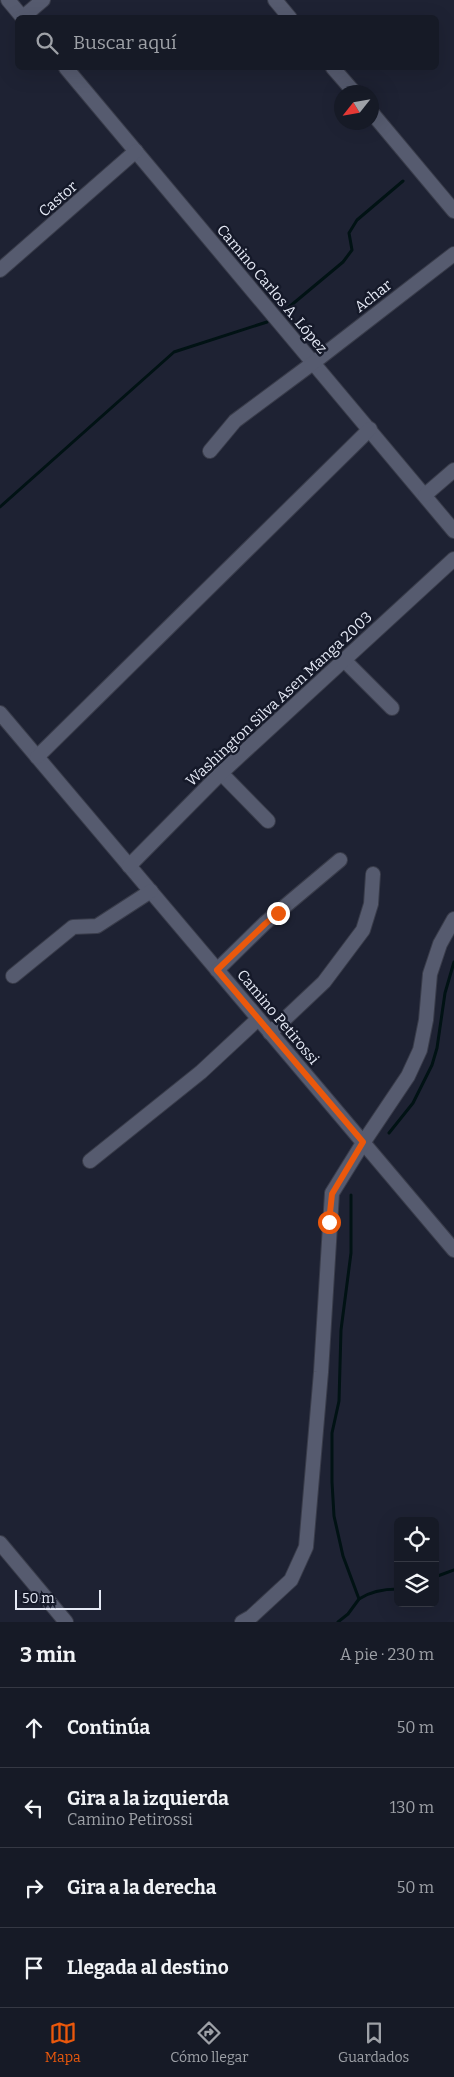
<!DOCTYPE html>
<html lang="es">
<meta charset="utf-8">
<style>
:root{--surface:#161a26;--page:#1f232e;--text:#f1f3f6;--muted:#9ea1a7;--line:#353843;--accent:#ea580c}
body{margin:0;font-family:Bitter,serif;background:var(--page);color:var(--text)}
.controls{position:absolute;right:15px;bottom:15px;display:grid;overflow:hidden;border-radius:8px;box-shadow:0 5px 20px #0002}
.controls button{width:45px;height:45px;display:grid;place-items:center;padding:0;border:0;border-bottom:1px solid var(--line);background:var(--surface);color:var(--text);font:25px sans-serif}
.compass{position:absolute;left:334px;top:85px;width:45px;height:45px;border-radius:50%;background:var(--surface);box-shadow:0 5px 20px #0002;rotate:239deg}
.scale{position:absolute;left:15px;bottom:12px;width:86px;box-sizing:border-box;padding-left:5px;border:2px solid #e5e9f5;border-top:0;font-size:14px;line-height:18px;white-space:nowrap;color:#e5e9f5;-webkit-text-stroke:4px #151929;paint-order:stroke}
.stop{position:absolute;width:15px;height:15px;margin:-11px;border:4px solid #ea580c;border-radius:50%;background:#fff}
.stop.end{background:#ea580c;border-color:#fff;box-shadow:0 1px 5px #0008}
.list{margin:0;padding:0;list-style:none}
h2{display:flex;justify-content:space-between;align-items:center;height:65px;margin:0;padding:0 20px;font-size:21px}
h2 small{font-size:16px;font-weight:400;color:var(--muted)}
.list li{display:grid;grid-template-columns:32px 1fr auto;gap:15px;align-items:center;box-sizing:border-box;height:80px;padding:0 20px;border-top:1px solid var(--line)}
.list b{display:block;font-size:19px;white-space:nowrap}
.list p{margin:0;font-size:16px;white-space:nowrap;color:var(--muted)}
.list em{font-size:16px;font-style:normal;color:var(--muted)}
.icon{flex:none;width:28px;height:28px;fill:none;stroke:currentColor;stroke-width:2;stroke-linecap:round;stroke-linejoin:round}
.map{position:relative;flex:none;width:454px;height:1622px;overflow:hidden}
.search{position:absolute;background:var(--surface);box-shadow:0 5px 20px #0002;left:15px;right:15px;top:15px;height:55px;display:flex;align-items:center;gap:12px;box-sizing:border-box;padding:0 18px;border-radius:8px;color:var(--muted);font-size:19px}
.sheet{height:385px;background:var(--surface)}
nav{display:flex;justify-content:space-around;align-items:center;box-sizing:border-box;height:70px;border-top:1px solid var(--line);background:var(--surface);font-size:14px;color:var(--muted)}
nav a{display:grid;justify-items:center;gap:2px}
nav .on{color:var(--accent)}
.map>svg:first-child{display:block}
</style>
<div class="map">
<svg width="454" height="1622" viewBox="0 0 454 1622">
<rect width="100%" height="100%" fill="#1e2233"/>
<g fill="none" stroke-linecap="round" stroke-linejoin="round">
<g stroke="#011214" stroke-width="3">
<path d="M 283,312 L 343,262 L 352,250 L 349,233 L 357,220 L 403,181"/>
<path d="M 0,507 L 174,352 L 267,322"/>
<path d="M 389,1133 L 413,1103 L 432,1065 L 437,1048 L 445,993 L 454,962"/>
<path d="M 435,1577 L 454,1570"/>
<path d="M 359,1599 C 371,1591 383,1589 398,1589"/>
<path d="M 338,1622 L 348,1614 L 359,1599 L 343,1556 L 334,1516 L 332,1482 L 332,1433 L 339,1401 L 341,1330 L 351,1253 L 351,1195"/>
</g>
<g stroke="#393c4a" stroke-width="16">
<g id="minor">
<path d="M 8,0 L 23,18"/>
<path d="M 275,0 L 290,18"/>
<path d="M 23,17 L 43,0"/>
<path d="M 66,68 L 454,531"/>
<path d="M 333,68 L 354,92"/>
<path d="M 372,113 L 454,211"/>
<path d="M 0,270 L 136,151"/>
<path d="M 210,451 L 235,421 L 313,363 L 454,254"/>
<path d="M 425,495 L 454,470"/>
<path d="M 343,659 L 392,708"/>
<path d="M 0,713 L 454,1250"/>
<path d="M 37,757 L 370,429"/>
<path d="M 221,773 L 268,821"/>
<path d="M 129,866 L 221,773 L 454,559"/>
<path d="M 217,970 L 265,923 L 340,860"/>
<path d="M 13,976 L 73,927 L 97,926 L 151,891"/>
<path d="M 270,1033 L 324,982 L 363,930 L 371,904 L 373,874"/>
<path d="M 90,1161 L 201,1072 L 258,1019"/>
<path d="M 0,1543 L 66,1622"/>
<path d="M 242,1622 L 251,1617 L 291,1580 L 306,1547 L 321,1372 L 332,1193 L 363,1143 L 408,1076 L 420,1050 L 426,1020 L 430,974 L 440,944 L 454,919"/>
</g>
</g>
<use href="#minor" stroke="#565b6f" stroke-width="14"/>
</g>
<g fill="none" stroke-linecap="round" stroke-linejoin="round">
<path stroke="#ea580c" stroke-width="6" d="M 278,913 L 265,924 L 217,970 L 363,1142 L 332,1194 L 329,1222"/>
</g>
<g text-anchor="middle" stroke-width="5" stroke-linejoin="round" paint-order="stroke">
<g font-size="15" fill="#e5e9f5" stroke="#151929">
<text transform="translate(58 199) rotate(-41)" y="5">Castor</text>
<text transform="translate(272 289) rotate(50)" y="5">Camino Carlos A. López</text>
<text transform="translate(373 296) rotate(-38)" y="5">Achar</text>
<text transform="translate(279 699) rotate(-43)" y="5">Washington Silva Asen Manga 2003</text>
<text transform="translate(278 1017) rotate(50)" y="5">Camino Petirossi</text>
</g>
</g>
</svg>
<div class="controls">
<button><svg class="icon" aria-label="locate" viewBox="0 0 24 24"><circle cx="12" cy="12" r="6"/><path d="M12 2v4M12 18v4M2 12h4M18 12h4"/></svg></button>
<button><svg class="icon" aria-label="layers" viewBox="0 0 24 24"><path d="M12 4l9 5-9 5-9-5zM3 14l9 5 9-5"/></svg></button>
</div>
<svg class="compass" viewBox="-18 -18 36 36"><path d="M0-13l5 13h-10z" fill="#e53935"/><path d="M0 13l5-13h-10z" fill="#9ea1a7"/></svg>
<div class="scale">50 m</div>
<div class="stop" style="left:329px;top:1222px"></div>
<div class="stop end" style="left:278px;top:913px"></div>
<div class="search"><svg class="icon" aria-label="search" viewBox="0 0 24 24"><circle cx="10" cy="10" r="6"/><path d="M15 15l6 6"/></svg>Buscar aquí</div>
</div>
<section class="sheet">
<h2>3 min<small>A pie · 230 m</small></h2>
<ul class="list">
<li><svg class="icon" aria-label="ahead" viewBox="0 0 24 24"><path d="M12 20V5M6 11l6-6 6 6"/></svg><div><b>Continúa</b></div><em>50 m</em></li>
<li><svg class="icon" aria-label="left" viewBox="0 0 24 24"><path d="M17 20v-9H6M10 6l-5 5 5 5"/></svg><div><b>Gira a la izquierda</b><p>Camino Petirossi</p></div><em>130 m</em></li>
<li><svg class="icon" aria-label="right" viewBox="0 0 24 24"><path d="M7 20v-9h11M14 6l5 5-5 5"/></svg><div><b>Gira a la derecha</b></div><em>50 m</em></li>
<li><svg class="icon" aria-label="arrive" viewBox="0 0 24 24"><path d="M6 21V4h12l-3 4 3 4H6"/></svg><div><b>Llegada al destino</b></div></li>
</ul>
</section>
<nav>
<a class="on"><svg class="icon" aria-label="map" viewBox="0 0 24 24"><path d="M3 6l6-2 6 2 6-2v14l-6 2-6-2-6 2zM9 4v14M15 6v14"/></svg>Mapa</a>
<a><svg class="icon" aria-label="directions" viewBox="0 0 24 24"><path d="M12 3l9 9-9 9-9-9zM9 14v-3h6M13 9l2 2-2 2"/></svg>Cómo llegar</a>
<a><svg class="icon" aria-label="saved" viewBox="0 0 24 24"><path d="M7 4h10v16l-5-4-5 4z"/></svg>Guardados</a>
</nav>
